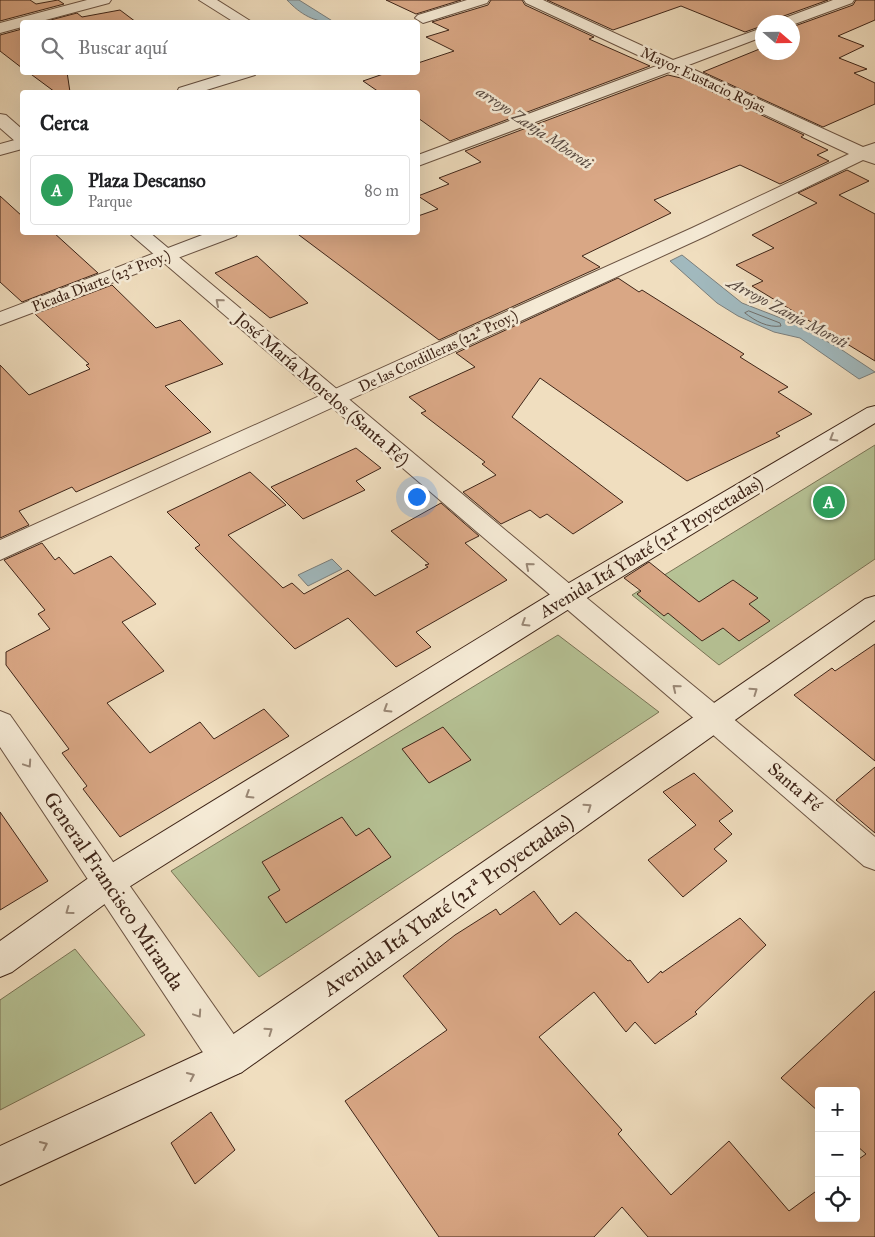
<!DOCTYPE html>
<html lang="es">
<meta charset="utf-8">
<style>
:root{--surface:#fff;--page:#f2f2f2;--text:#202124;--muted:#757577;--line:#e0e0e0;--accent:#0b8043}
body{margin:0;font-family:"IM FELL Great Primer",serif;background:var(--page);color:var(--text)}
.controls{position:absolute;right:15px;bottom:15px;display:grid;overflow:hidden;border-radius:5px;box-shadow:0 5px 20px #0002}
.controls button{width:45px;height:45px;display:grid;place-items:center;padding:0;border:0;border-bottom:1px solid var(--line);background:var(--surface);color:var(--text);font:25px sans-serif}
.compass{position:absolute;left:755px;top:15px;width:45px;height:45px;border-radius:50%;background:var(--surface);box-shadow:0 5px 20px #0002;rotate:110deg}
.you{position:absolute;left:416px;top:496px;width:18px;height:18px;margin:-12px;border:4px solid #fff;border-radius:50%;background:#1a73e8;box-shadow:0 0 0 8px #1a73e833}
.badge{display:grid;place-items:center;width:32px;height:32px;border-radius:50%;background:var(--accent);color:#fff;font-size:16px;font-weight:700}
.pin{position:absolute;translate:-50% -50%;border:2px solid #fff;box-shadow:0 1px 5px #0006}
.list{margin:0;padding:0;list-style:none}
h2{display:flex;justify-content:space-between;align-items:center;height:65px;margin:0;padding:0 20px;font-size:21px}
h2 small{font-size:16px;font-weight:400;color:var(--muted)}
.list li{display:grid;grid-template-columns:32px 1fr auto;gap:15px;align-items:center;box-sizing:border-box;height:70px;margin:0 10px 10px;padding:0 10px;border:1px solid var(--line);border-radius:5px}
.list b{display:block;font-size:19px;white-space:nowrap}
.list p{margin:0;font-size:16px;white-space:nowrap;color:var(--muted)}
.list em{font-size:16px;font-style:normal;color:var(--muted)}
.icon{flex:none;width:28px;height:28px;fill:none;stroke:currentColor;stroke-width:2;stroke-linecap:round;stroke-linejoin:round}
.map{position:relative;flex:none;width:875px;height:1237px;overflow:hidden}
.search{position:absolute;background:var(--surface);box-shadow:0 5px 20px #0002;left:20px;top:20px;width:400px;height:55px;display:flex;align-items:center;gap:12px;box-sizing:border-box;padding:0 18px;border-radius:5px;color:var(--muted);font-size:19px}
.panel{position:absolute;background:var(--surface);box-shadow:0 5px 20px #0002;left:20px;top:90px;width:400px;height:145px;border-radius:5px}
.map>svg:first-child{display:block}
</style>
<div class="map">
<svg width="875" height="1237" viewBox="0 0 875 1237">
<rect width="100%" height="100%" fill="#f0debf"/>
<filter id="stains"><feTurbulence type="fractalNoise" baseFrequency=".004" numOctaves="4"/><feColorMatrix values="0 0 0 0 .2 0 0 0 0 .09 0 0 0 0 .02 0 0 0 .5 -.17"/></filter>
<radialGradient id="worn" r=".72"><stop offset=".6" stop-color="#630" stop-opacity="0"/><stop offset="1" stop-color="#630" stop-opacity=".3"/></radialGradient>
<g fill="#b6c295" stroke="#7a7456">
<path d="M 875,445 L 875,559 L 719,665 L 632,595 Z"/>
<path d="M 558,635 L 659,712 L 259,977 L 171,871 Z"/>
<path d="M 75,949 L 145,1035 L 0,1110 L 0,1000 Z"/>
</g>
<g fill="#a1b9be" stroke="#7a7e7c">
<path d="M 287,0 L 299,0 L 334,22 C 315,23 300,14 287,0 Z"/>
<path d="M 682,255 L 742,303 L 791,322 L 839,348 L 875,372 L 859,379 L 800,338 L 774,332 L 738,316 L 717,303 L 670,261 Z"/>
<path d="M 332,559 L 342,569 L 308,586 L 298,575 Z"/>
</g>
<g fill="none" stroke-linecap="round" stroke-linejoin="round">
<path stroke="#706f6b" stroke-width="1" d="M 749,311 L 780,323 L 781,326 C 768,328 755,321 745,313 Z"/>
</g>
<g fill="#d9a785" stroke="#3f2518">
<path d="M 0,0 L 30,0 L 36,4 L 58,0 L 64,4 L 0,21 Z"/>
<path d="M 386,0 L 461,0 L 416,14 Z"/>
<path d="M 491,0 L 522,0 L 525,5 L 594,37 L 589,39 L 650,66 L 450,141 L 418,118 L 418,92 L 379,92 L 363,81 L 389,72 L 418,72 L 418,63 L 454,51 L 426,37 L 449,30 L 432,22 L 488,5 Z"/>
<path d="M 547,0 L 828,0 L 781,17 L 777,22 L 762,22 L 762,26 L 745,32 L 681,6 L 613,30 Z"/>
<path d="M 856,0 L 875,0 L 875,20 L 838,36 L 864,46 L 839,58 L 867,69 L 854,73 L 875,83 L 875,104 L 823,127 L 703,72 L 762,48 L 762,52 L 792,52 L 792,27 L 853,5 Z"/>
<path d="M 120,10 L 136,22 L 43,22 L 77,13 L 82,17 Z"/>
<path d="M 22,29 L 22,68 L 0,51 L 0,35 Z"/>
<path d="M 28,72 L 67,72 L 70,92 L 55,92 Z"/>
<path d="M 668,75 L 685,79 L 804,135 L 801,137 L 828,150 L 817,155 L 829,161 L 780,184 L 740,165 L 654,200 L 671,213 L 582,256 L 600,267 L 439,340 L 295,232 L 418,232 L 418,216 L 438,209 L 418,196 L 449,184 L 439,178 L 481,162 L 465,151 Z"/>
<path d="M 847,170 L 869,181 L 839,195 L 875,214 L 875,361 L 752,286 L 763,281 L 736,265 L 774,248 L 752,235 L 817,203 L 798,193 Z"/>
<path d="M 0,196 L 22,216 L 22,232 L 53,232 L 98,273 L 22,302 L 0,282 Z"/>
<path d="M 257,256 L 308,303 L 270,318 L 215,273 Z"/>
<path d="M 618,278 L 639,292 L 642,290 L 744,354 L 740,357 L 788,387 L 778,392 L 812,414 L 776,433 L 780,436 L 687,481 L 540,378 L 512,417 L 623,502 L 573,534 L 547,514 L 540,518 L 530,510 L 501,524 L 463,492 L 496,475 L 482,464 L 485,462 L 421,413 L 426,411 L 409,397 L 475,367 L 456,353 Z"/>
<path d="M 112,285 L 156,328 L 180,320 L 223,364 L 165,386 L 211,432 L 76,492 L 72,487 L 19,511 L 29,525 L 0,538 L 0,365 L 29,395 L 90,369 L 86,365 L 89,364 L 35,314 Z"/>
<path d="M 356,448 L 381,468 L 356,481 L 365,490 L 303,519 L 271,487 Z"/>
<path d="M 250,472 L 286,505 L 228,535 L 283,588 L 292,583 L 304,594 L 348,570 L 375,596 L 428,567 L 425,565 L 429,564 L 391,531 L 441,503 L 479,536 L 465,543 L 507,580 L 416,632 L 431,647 L 396,667 L 348,618 L 295,649 L 195,548 L 200,545 L 167,512 Z"/>
<path d="M 42,543 L 55,560 L 59,557 L 74,574 L 111,556 L 156,604 L 122,622 L 164,671 L 107,703 L 150,753 L 200,722 L 214,739 L 264,709 L 289,736 L 120,837 L 83,789 L 87,786 L 62,753 L 69,749 L 6,665 L 6,652 L 50,629 L 38,614 L 45,610 L 4,560 Z"/>
<path d="M 649,562 L 699,602 L 733,580 L 758,598 L 749,604 L 770,621 L 739,641 L 723,628 L 702,641 L 668,613 L 664,616 L 637,594 L 641,591 L 624,578 Z"/>
<path d="M 875,644 L 875,761 L 794,695 L 832,668 L 835,671 Z"/>
<path d="M 443,727 L 471,760 L 429,783 L 402,749 Z"/>
<path d="M 875,767 L 875,833 L 836,800 Z"/>
<path d="M 694,773 L 733,811 L 719,821 L 732,834 L 714,849 L 727,861 L 683,897 L 648,860 L 696,825 L 663,792 Z"/>
<path d="M 0,812 L 48,881 L 0,910 Z"/>
<path d="M 342,817 L 356,836 L 369,828 L 391,857 L 286,923 L 268,897 L 280,890 L 262,862 Z"/>
<path d="M 534,891 L 560,925 L 576,912 L 628,961 L 630,960 L 648,983 L 661,971 L 662,973 L 740,918 L 766,945 L 695,1012 L 697,1014 L 655,1044 L 635,1022 L 626,1032 L 594,992 L 539,1037 L 622,1130 L 618,1134 L 671,1195 L 729,1141 L 789,1211 L 819,1189 L 819,1218 L 856,1218 L 856,1161 L 866,1154 L 856,1145 L 856,1091 L 819,1091 L 819,1112 L 781,1078 L 875,991 L 875,1237 L 648,1237 L 622,1207 L 594,1237 L 439,1237 L 345,1101 L 447,1030 L 403,976 L 455,935 L 496,909 L 500,915 Z"/>
<path d="M 211,1112 L 235,1150 L 195,1184 L 171,1143 Z"/>
</g>
<g fill="none" stroke-linecap="round" stroke-linejoin="round">
<g stroke="#6b5342" stroke-width="2">
<g id="minor">
<path d="M 87,0 L 111,0 L 109,3 L 38,22 L 22,22 L 22,27 L 0,33 L 0,23 Z"/>
<path d="M 199,0 L 217,0 L 252,22 L 234,22 Z"/>
<path d="M 467,0 L 489,0 L 487,3 L 423,23 L 415,18 L 418,15 Z"/>
<path d="M 524,0 L 543,0 L 673,60 L 762,28 L 762,37 L 686,66 L 863,147 L 875,143 L 875,164 L 863,160 L 706,236 L 0,560 L 0,540 L 692,228 L 849,154 L 672,71 L 418,166 L 418,155 L 659,65 L 526,3 Z"/>
<path d="M 833,0 L 854,0 L 852,3 L 792,25 L 792,22 L 779,22 L 782,19 Z"/>
<path d="M 231,72 L 257,72 L 255,75 L 200,92 L 177,92 L 179,88 Z"/>
<path d="M 22,138 L 22,149 L 0,155 L 0,144 Z"/>
<path d="M 210,232 L 238,232 L 236,236 L 0,325 L 0,312 Z"/>
<path d="M 714,707 L 724,711 L 875,837 L 875,870 L 864,866 L 704,727 L 699,719 L 704,711 Z"/>
</g>
</g>
<g stroke="#6b5342" stroke-width="2">
<g id="tertiary">
<path d="M 0,114 L 6,115 L 22,129 L 22,143 L 16,142 L 0,128 Z"/>
<path d="M 128,232 L 149,232 L 577,590 L 724,711 L 729,719 L 724,727 L 714,731 L 704,727 Z"/>
<path d="M 0,711 L 10,715 L 242,1046 L 247,1059 L 242,1072 L 229,1077 L 216,1072 L 0,747 Z"/>
</g>
</g>
<g stroke="#3f2518" stroke-width="2">
<g id="secondary">
<path d="M 875,406 L 875,423 L 577,604 L 121,892 L 12,972 L 0,977 L 0,941 L 97,872 L 557,590 L 867,408 Z"/>
<path d="M 875,596 L 875,620 L 242,1072 L 0,1185 L 0,1146 L 216,1046 L 865,599 Z"/>
</g>
</g>
<use href="#minor" fill="#f5ead5" fill-rule="evenodd"/>
<use href="#tertiary" fill="#f5ead5" fill-rule="evenodd"/>
<use href="#secondary" fill="#f5ead5" fill-rule="evenodd"/>
</g>
<defs><path id="oneway-chevron" d="M-2-3.5L2.5 0L-2 3.5" fill="none" stroke-width="1.6" stroke-linecap="round" stroke-linejoin="round" transform="scale(1.25)"/></defs>
<g stroke="#9a8876">
<use href="#oneway-chevron" transform="translate(219 302) rotate(-139)"/>
<use href="#oneway-chevron" transform="translate(833 438) rotate(149)"/>
<use href="#oneway-chevron" transform="translate(529 566) rotate(-140)"/>
<use href="#oneway-chevron" transform="translate(525 623) rotate(148)"/>
<use href="#oneway-chevron" transform="translate(676 688) rotate(-141)"/>
<use href="#oneway-chevron" transform="translate(754 691) rotate(-35)"/>
<use href="#oneway-chevron" transform="translate(387 709) rotate(148)"/>
<use href="#oneway-chevron" transform="translate(28 764) rotate(56)"/>
<use href="#oneway-chevron" transform="translate(249 795) rotate(148)"/>
<use href="#oneway-chevron" transform="translate(588 807) rotate(-35)"/>
<use href="#oneway-chevron" transform="translate(69 911) rotate(144)"/>
<use href="#oneway-chevron" transform="translate(198 1014) rotate(56)"/>
<use href="#oneway-chevron" transform="translate(269 1031) rotate(-35)"/>
<use href="#oneway-chevron" transform="translate(191 1076) rotate(-25)"/>
<use href="#oneway-chevron" transform="translate(44 1145) rotate(-25)"/>
</g>
<g text-anchor="middle" stroke-width="5" stroke-linejoin="round" paint-order="stroke">
<g font-size="15" fill="#3f2518" stroke="#f5ead5">
<text transform="translate(703 80) rotate(25)" y="5">Mayor Eustacio Rojas</text>
<text transform="translate(101 281) rotate(-21)" y="5">Picada Diarte (23ª Proy.)</text>
<text transform="translate(438 351) rotate(-25)" y="5">De las Cordilleras (22ª Proy.)</text>
</g>
<g font-size="16" font-style="italic" fill="#584a42" stroke="#f5ead5">
<text transform="translate(535 127) rotate(34)" y="6">arroyo Zanja Mboroti</text>
<text transform="translate(788 312) rotate(28)" y="6">Arroyo Zanja Moroti</text>
</g>
<g font-size="18" fill="#3f2518" stroke="#f5ead5">
<text transform="translate(322 389) rotate(41)" y="6">José María Morelos (Santa Fé)</text>
<text transform="translate(651 547) rotate(-31)" y="6">Avenida Itá Ybaté (21ª Proyectadas)</text>
<text transform="translate(795 787) rotate(41)" y="6">Santa Fé</text>
</g>
<g font-size="21" fill="#3f2518" stroke="#f5ead5">
<text transform="translate(114 891) rotate(56)" y="7">General Francisco Miranda</text>
<text transform="translate(448 905) rotate(-35)" y="7">Avenida Itá Ybaté (21ª Proyectadas)</text>
</g>
</g>
<rect width="100%" height="100%" filter="url(#stains)"/>
<rect width="100%" height="100%" fill="url(#worn)"/>
</svg>
<div class="controls">
<button>+</button>
<button>−</button>
<button><svg class="icon" aria-label="locate" viewBox="0 0 24 24"><circle cx="12" cy="12" r="6"/><path d="M12 2v4M12 18v4M2 12h4M18 12h4"/></svg></button>
</div>
<svg class="compass" viewBox="-18 -18 36 36"><path d="M0-13l5 13h-10z" fill="#e53935"/><path d="M0 13l5-13h-10z" fill="#757577"/></svg>
<div class="you"></div>
<div class="pin badge" style="left:829px;top:502px;background:#2e9e5b">A</div>
<div class="search"><svg class="icon" aria-label="search" viewBox="0 0 24 24"><circle cx="10" cy="10" r="6"/><path d="M15 15l6 6"/></svg>Buscar aquí</div>
<section class="panel">
<h2>Cerca<small></small></h2>
<ul class="list">
<li><span class="badge" style="background:#2e9e5b">A</span><div><b>Plaza Descanso</b><p>Parque</p></div><em>80 m</em></li>
</ul>
</section>
</div>
